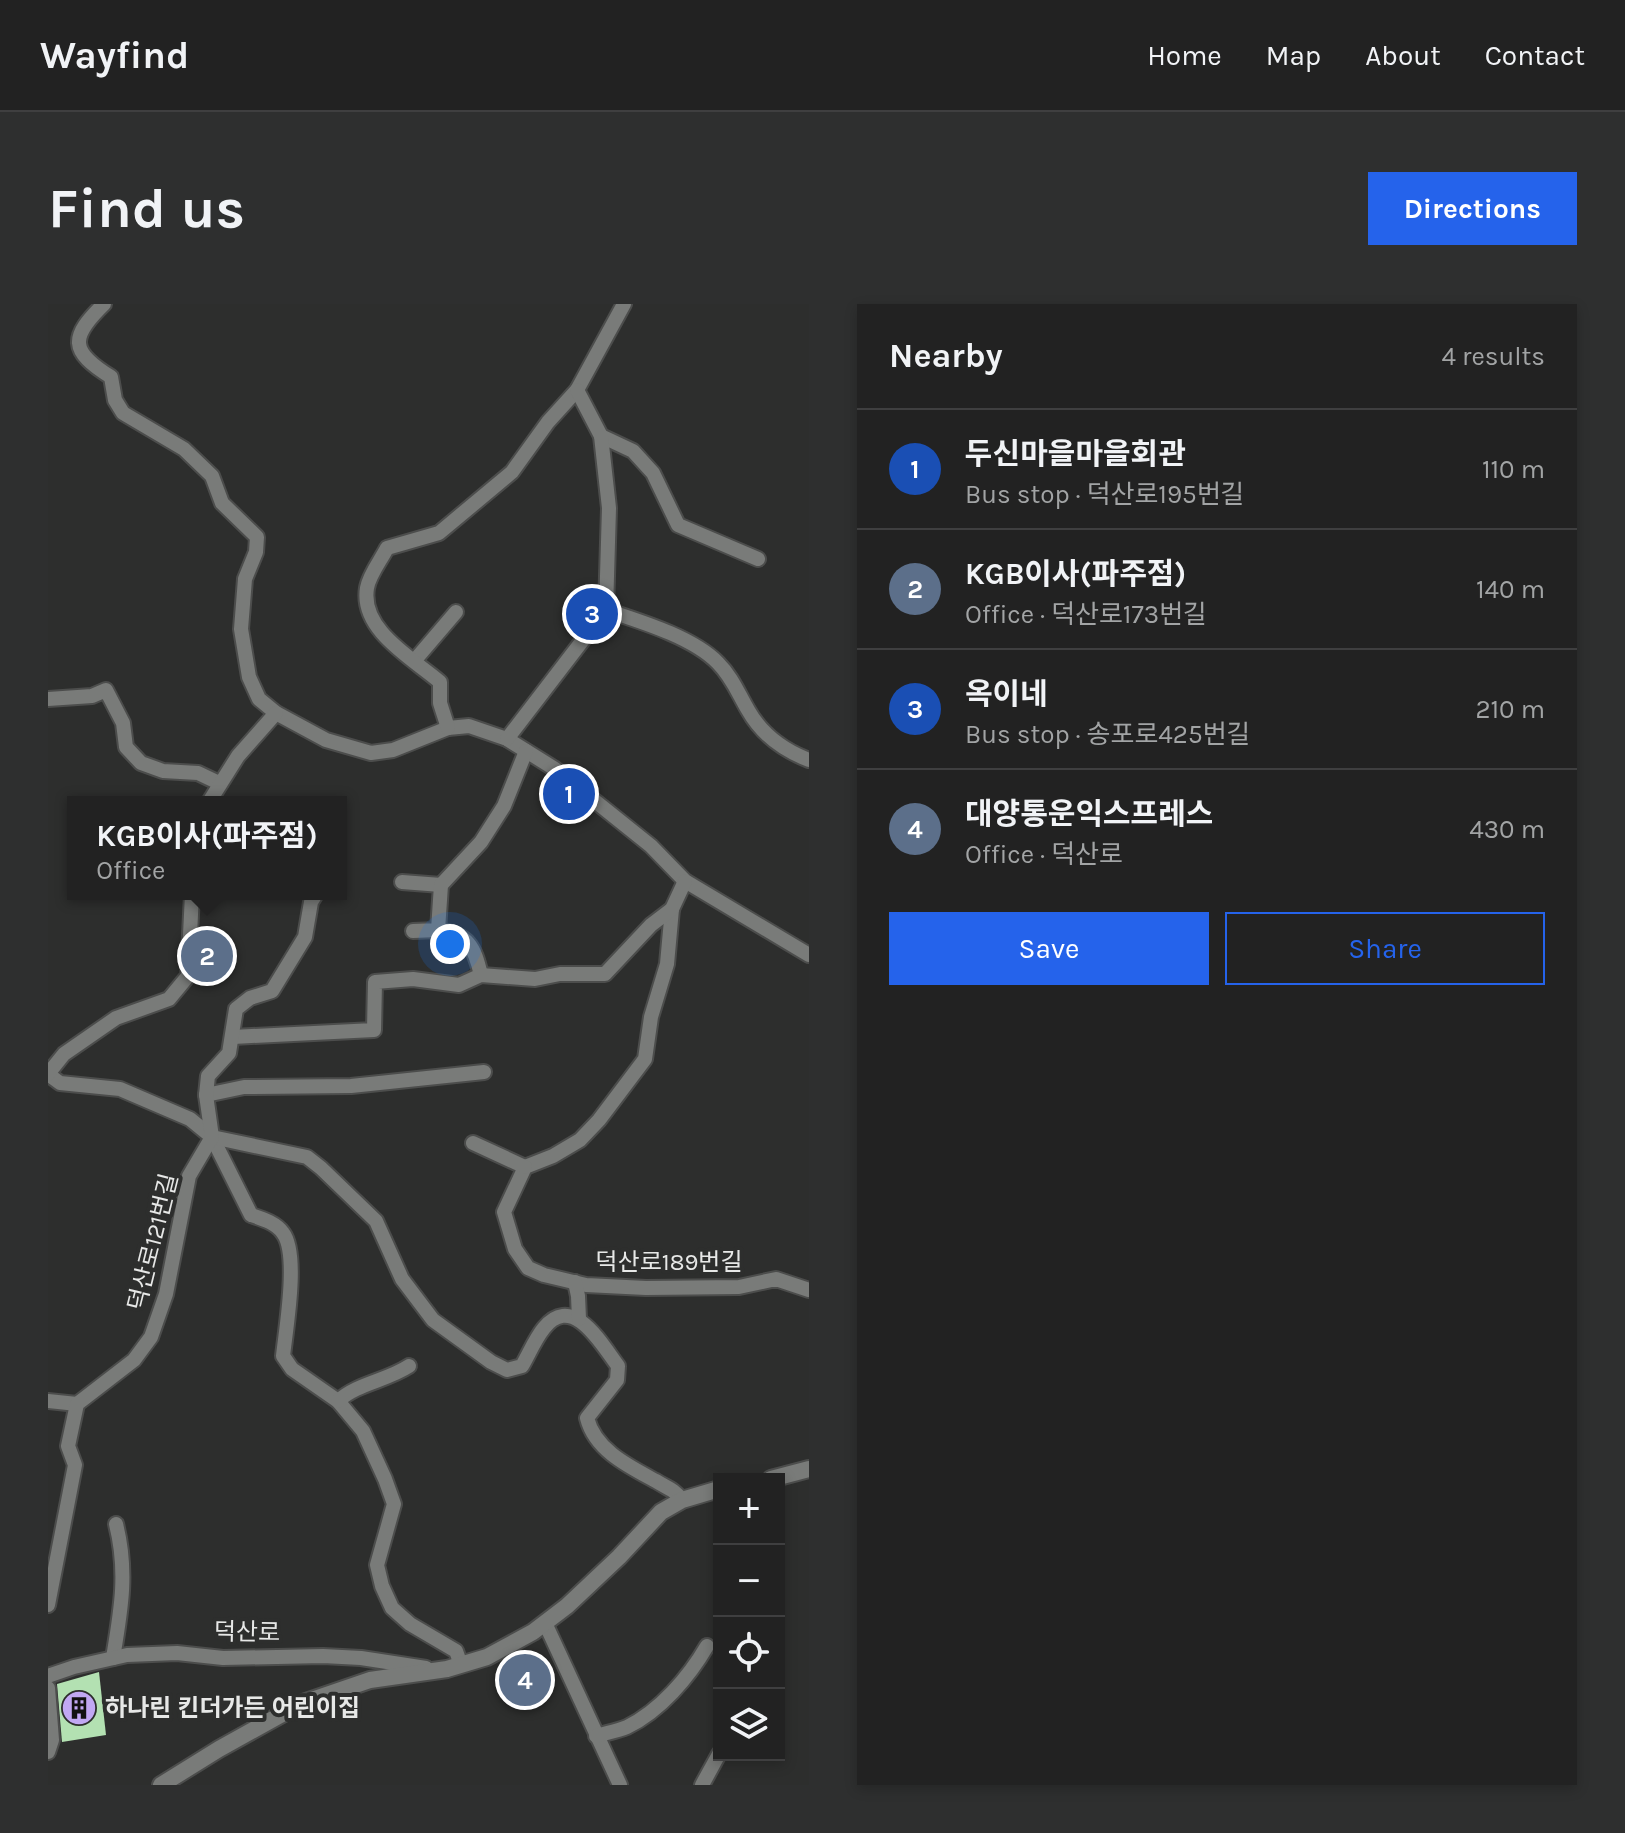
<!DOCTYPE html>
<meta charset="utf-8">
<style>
:root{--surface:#222;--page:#2e2f2f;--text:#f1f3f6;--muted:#a2a4a5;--line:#3f3f40;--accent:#2563eb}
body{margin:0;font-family:Karla,"Noto Sans KR",sans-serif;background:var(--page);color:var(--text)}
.controls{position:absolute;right:24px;bottom:24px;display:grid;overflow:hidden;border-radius:0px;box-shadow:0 4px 12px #0003}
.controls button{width:72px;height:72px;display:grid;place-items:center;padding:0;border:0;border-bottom:2px solid var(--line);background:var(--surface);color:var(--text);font:40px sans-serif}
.you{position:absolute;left:402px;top:640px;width:28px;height:28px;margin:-20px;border:6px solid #fff;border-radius:50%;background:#1a73e8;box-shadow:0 0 0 12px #1a73e833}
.badge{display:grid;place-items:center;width:52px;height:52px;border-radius:50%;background:var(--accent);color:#fff;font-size:26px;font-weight:700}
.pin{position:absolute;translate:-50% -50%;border:4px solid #fff;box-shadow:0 2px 8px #0006}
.popup{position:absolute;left:19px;top:492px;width:280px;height:104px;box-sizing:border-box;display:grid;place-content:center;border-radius:0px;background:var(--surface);filter:drop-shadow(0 2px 6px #0005);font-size:26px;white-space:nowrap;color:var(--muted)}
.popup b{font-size:30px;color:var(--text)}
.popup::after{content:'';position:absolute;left:50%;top:100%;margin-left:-16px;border:16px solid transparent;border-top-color:var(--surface)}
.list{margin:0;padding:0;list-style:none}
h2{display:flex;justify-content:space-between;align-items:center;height:104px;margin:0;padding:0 32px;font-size:34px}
h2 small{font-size:26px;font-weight:400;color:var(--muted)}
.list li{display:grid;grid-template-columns:52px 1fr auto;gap:24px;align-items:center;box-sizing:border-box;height:120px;padding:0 32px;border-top:2px solid var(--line)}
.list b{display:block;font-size:30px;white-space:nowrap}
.list p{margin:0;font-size:26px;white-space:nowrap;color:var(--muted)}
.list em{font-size:26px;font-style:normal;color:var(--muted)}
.actions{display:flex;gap:16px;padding:24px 32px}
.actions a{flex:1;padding:18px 0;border:2px solid var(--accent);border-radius:0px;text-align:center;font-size:28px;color:var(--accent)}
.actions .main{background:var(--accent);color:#fff}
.icon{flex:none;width:44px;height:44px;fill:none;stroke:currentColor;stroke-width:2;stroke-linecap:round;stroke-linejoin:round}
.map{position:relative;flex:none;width:761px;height:1481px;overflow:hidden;border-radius:0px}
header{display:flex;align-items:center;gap:48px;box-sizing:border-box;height:112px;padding:0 40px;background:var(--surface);border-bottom:2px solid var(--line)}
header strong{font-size:38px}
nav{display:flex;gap:44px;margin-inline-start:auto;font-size:28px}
.intro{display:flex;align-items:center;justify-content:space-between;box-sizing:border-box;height:192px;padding:0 48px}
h1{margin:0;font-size:56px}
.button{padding:20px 36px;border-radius:0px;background:var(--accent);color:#fff;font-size:28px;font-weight:700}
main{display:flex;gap:48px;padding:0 48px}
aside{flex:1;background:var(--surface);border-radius:0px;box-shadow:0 4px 12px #0003}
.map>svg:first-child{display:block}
</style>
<header>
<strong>Wayfind</strong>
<nav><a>Home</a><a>Map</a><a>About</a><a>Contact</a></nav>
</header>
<div class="intro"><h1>Find us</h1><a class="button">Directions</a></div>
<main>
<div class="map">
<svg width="761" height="1481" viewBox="0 0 761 1481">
<rect width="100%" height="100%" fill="#2d2e2d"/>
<path fill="#b3e1b2" d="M 51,1368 L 58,1431 L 14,1438 L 9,1380 Z"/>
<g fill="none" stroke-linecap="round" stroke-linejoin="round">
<g stroke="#4c4d4c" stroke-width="18">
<g id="minor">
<path d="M 56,0 C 22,33 21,47 63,73 L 67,96 L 75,109 L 136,145 L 164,172 L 174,199 L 209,233 L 208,248 L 197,275 L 193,325 L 201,373 L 211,395 L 228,409 L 278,436 L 323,449 L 345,446 L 400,424 L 421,422 L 459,435 L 507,465 L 603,542 L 637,577 L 761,651"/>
<path d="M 553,132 L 585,147 L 605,169 L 630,221 L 710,255"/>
<path d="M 558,306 C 591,317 645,333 670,359 C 684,373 690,389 700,406 C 714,431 735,446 761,456"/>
<path d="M 367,356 L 408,308"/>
<path d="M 0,395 L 44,392 L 58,386 L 75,419 L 78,443 L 93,459 L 115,467 L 150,469 L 171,479"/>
<path d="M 400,424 L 392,399 L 392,378 C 364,354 312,326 319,284 C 321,271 333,256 339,244 L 391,229 L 464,168 L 500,118 L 529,86 L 576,0"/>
<path d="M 459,435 L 558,306 L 561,204 L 553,132 L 529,86"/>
<path d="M 161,498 L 190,452 L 228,409"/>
<path d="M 354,578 L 393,581"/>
<path d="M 624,605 L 619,660 L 603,713 L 597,755 L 551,816 L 532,836 L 505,852 L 477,863 L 456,908 L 467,945 L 480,964 L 496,971 L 538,981 L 598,984 L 691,983 L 728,975 L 761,986"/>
<path d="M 390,626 C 421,631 426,642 433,671"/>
<path d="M 365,627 L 390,626 L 393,581 L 433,538 L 456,502 L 478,447"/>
<path d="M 185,733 L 326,726 L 327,678 L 365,675 L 411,681 L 433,671 L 487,675 L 512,670 L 557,670 L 603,621 L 624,605 L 637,577"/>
<path d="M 0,770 L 12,779 L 72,785 L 142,815 L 164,833 L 203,911 C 215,915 228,919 235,929 C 251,950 238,1024 235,1052 L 244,1065 L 290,1097 L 315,1127 L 337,1175 L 346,1200 L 329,1261 L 334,1282 L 344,1304 L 362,1320 L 408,1347 L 413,1361"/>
<path d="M 0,770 L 16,750 L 68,714 L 121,695 L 140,672 L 144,590"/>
<path d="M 158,791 L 196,783 L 303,782 L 436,768"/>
<path d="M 164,833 L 259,853 L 273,864 L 328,917 L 354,975 L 385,1016 L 443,1058 L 459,1066 L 474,1062 C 481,1050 487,1035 496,1024 C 525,988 554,1041 570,1062 L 569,1076 L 539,1114 C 547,1146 580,1162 608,1177 C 619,1184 626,1185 634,1196"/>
<path d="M 425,839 L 477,863"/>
<path d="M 527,978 L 530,992 L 531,1015"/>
<path d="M 0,1097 L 29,1100"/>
<path d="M 290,1097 C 310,1079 338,1077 361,1062"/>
<path d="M 0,1301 L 27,1161 L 20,1142 L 29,1100 L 86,1056 L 103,1033 L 118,990 L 141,872 L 164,833 L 158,791 L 160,772 L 181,749 L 188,705 L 202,694 L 224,687 L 257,633 L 263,598 L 268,590"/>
<path d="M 497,1319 L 572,1481"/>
<path d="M 65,1354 C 73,1306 80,1268 68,1220"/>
<path d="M 0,1372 L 26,1363 L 79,1351 L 129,1349 L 175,1354 L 275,1352 L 313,1354 L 378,1364"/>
<path d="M 0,1384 L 4,1436 L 0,1448"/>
<path d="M 548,1432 C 558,1429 569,1427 579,1423 C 612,1407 641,1373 659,1342"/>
<path d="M 654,1481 L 671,1450"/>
</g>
</g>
<g stroke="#4c4d4c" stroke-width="20">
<g id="tertiary">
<path d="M 723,1175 L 761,1165"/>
<path d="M 113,1481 L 171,1445 L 252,1400 L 322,1376 L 399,1365 L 439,1353 L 485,1328 L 519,1302 L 571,1253 L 613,1208 L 634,1196 L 671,1185"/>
</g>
</g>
<use href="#minor" stroke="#797b79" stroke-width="14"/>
<use href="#tertiary" stroke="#797b79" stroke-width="16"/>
</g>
<defs>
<g id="building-disc" transform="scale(1.8)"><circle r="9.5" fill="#c1a8f3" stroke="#2d2e2d"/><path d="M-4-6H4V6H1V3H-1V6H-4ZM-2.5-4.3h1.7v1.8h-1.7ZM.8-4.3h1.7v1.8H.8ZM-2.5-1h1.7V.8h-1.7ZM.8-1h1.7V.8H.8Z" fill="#111"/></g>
</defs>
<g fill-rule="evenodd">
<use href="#building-disc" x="31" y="1404"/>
</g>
<g text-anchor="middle" stroke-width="8" stroke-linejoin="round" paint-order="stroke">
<g font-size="24" fill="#e7e8e7" stroke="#2d2e2d">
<text transform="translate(105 938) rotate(-76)" y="8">덕산로121번길</text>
<text x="621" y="966">덕산로189번길</text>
<text transform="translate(199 1328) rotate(1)" y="8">덕산로</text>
</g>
<g font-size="24" font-weight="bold" fill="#e7e8e7" stroke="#2d2e2d" text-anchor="start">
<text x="57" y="1412">하나린 킨더가든 어린이집</text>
</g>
</g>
</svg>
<div class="controls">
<button>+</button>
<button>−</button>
<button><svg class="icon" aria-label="locate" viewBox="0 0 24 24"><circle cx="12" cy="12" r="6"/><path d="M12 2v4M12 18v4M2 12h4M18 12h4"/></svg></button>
<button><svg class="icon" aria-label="layers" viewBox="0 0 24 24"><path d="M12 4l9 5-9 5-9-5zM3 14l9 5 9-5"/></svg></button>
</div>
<div class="you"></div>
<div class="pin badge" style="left:521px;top:490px;background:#1a4fb4">1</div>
<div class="pin badge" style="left:159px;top:652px;background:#5c6f8a">2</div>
<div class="popup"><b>KGB이사(파주점)</b>Office</div>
<div class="pin badge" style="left:544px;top:310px;background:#1a4fb4">3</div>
<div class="pin badge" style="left:477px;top:1376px;background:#5c6f8a">4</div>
</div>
<aside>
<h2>Nearby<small>4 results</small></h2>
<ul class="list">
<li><span class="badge" style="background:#1a4fb4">1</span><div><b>두신마을마을회관</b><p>Bus stop · 덕산로195번길</p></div><em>110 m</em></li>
<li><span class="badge" style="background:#5c6f8a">2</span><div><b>KGB이사(파주점)</b><p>Office · 덕산로173번길</p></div><em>140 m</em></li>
<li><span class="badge" style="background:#1a4fb4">3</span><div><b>옥이네</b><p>Bus stop · 송포로425번길</p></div><em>210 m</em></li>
<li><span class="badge" style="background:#5c6f8a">4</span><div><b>대양통운익스프레스</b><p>Office · 덕산로</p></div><em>430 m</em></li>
</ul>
<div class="actions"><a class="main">Save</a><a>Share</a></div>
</aside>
</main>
